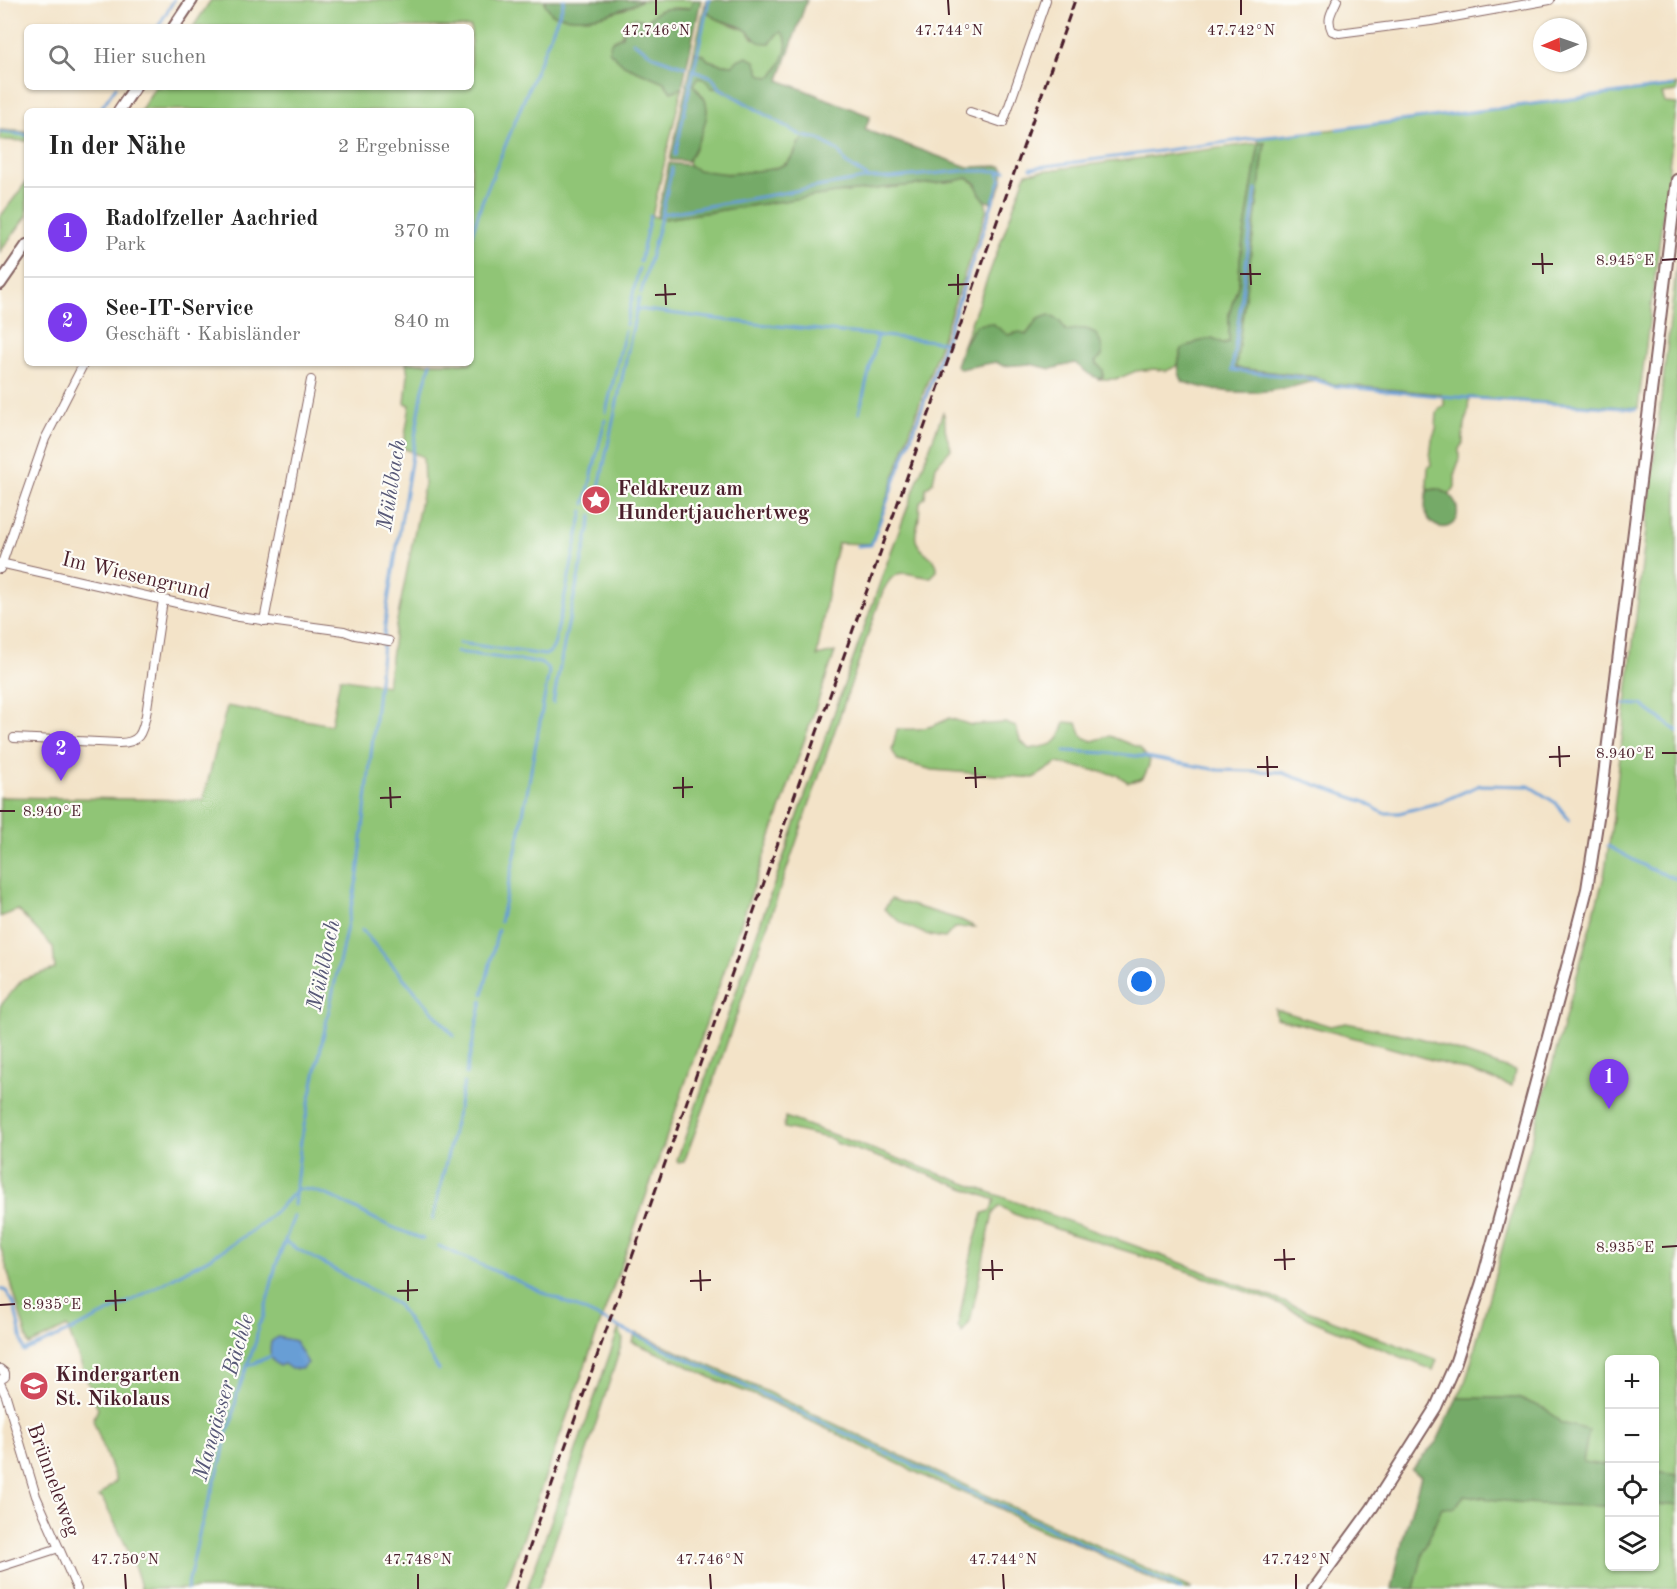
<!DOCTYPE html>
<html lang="de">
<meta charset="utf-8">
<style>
:root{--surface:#fff;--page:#f2f2f2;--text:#222;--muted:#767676;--line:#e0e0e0;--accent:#7c3aed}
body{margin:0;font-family:"Old Standard TT",serif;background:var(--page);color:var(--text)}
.controls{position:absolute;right:18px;bottom:18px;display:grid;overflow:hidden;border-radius:9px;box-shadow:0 2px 4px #0004}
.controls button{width:54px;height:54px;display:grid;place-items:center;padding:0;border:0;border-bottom:2px solid var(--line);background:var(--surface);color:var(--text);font:30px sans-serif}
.compass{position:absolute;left:1533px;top:18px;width:54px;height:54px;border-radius:50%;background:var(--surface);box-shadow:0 2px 4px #0004;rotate:268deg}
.you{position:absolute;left:1142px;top:982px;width:21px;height:21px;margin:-15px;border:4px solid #fff;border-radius:50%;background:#1a73e8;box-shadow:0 0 0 9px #1a73e833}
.badge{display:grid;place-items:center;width:39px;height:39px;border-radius:50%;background:var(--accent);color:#fff;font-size:20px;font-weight:700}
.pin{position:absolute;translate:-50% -50px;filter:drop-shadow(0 2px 3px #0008)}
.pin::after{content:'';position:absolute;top:32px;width:21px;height:18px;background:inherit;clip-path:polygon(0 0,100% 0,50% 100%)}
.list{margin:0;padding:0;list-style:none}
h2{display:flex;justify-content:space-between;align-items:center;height:78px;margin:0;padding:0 24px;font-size:26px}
h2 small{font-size:20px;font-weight:400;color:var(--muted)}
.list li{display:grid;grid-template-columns:39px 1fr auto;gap:18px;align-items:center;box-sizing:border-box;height:90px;padding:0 24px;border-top:2px solid var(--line)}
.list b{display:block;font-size:22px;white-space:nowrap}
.list p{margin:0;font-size:20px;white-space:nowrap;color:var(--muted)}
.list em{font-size:20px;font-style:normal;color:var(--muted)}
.icon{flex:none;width:33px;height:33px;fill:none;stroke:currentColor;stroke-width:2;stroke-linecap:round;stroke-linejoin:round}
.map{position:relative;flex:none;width:1677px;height:1589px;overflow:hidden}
.search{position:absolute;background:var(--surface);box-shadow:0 2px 4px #0004;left:24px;top:24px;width:450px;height:66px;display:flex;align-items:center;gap:15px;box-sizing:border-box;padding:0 21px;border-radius:9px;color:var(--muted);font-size:22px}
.panel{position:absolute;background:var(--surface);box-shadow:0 2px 4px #0004;left:24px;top:108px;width:450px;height:258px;border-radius:9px}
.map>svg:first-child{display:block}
</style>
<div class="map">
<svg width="1677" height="1589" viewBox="0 0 1677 1589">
<rect width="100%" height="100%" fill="#fdfcf7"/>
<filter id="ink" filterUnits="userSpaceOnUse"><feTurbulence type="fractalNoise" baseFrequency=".0167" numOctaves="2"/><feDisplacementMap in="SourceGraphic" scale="12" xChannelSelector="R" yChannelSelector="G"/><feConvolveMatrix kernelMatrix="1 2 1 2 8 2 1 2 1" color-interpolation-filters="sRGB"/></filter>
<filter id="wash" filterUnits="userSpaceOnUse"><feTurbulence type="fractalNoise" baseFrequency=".008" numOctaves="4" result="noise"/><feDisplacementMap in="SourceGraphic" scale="24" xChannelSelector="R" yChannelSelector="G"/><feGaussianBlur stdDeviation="1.35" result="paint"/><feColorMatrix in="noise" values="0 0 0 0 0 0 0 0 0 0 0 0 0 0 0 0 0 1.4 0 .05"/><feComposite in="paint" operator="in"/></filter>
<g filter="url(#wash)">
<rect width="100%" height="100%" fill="#f3e3c8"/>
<g fill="#90c576" stroke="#6d7250" stroke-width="1.5" fill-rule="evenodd">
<path d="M 211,0 L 545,0 L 545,4 L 602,15 L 625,9 L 642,0 L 693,0 L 690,8 C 684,9 681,8 675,8 C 664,8 654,14 647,21 L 635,18 L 627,21 L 621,36 L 611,42 L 624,65 L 664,82 L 671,92 L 682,88 L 652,216 L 664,219 L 835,193 L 954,181 L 968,178 C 976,182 986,200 987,209 L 871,544 L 838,543 L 832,566 L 817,656 L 835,652 L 646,1196 L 505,1589 L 141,1589 C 135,1558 116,1527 102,1498 L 98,1497 L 116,1481 L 93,1420 L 98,1409 L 67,1327 L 29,1345 L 0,1245 L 0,1006 L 23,979 L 55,969 L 53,947 L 18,910 L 0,917 L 0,797 L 203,800 L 227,706 L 331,725 L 340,678 L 387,686 L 394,636 L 424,484 L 423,457 L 403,448 L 410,405 L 405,403 L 408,375 L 406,363 L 471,363 L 471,111 L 141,110 L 155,87 L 471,87 L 471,27 L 193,27 Z"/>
<path d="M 705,4 L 709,14 L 714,17 L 724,22 L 746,30 L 754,39 L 770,43 L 777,34 L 782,32 C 794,42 781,65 773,76 L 767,77 L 734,65 L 721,64 L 708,60 L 694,52 Z"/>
<path d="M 698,77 L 706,80 L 711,88 L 720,88 L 802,136 L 802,140 C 795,147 795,157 786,163 C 771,174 715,176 697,170 C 694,169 692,167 689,165 L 688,161 C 696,147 712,116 705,100 C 703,94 697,91 694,84 Z"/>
<path d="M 1677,84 L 1677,92 L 1662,94 L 1665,103 L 1677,104 L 1638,408 L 1469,397 L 1468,411 L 1463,434 L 1463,443 L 1459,449 L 1459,461 L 1455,472 L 1455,487 L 1450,494 L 1438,489 L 1428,490 L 1427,484 L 1428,467 L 1431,465 L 1430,458 L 1432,439 L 1436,429 L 1437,412 L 1440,408 L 1444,407 L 1444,400 L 1441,394 L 1333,384 L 1316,377 L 1235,368 L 1265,143 L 1259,144 L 1240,259 L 1239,282 L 1229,314 L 1229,342 L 1182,349 L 1177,366 L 1166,371 L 1154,369 L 1136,371 L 1117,379 L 1099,379 L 1103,376 L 1095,362 L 1085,329 L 1066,331 L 1060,321 L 1038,319 L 1026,335 L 1014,333 L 1008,335 L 1002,331 L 976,325 L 963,345 L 1026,173 L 1259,143 L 1257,138 L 1337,129 L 1673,86 Z"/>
<path d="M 0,130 L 27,132 L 27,141 L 0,140 Z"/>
<path d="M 27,181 L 27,216 L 0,252 L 0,217 Z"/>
<path d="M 1677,260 L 1677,1589 L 1410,1589 L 1461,1398 L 1457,1398 L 1462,1390 L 1468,1373 L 1604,876 L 1613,817 ZM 1610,1360 L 1654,1360 L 1654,1566 L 1610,1566 Z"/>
<path d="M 943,412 C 946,419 944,426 946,433 C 947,440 950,442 951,449 L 936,466 L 933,482 L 926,488 L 925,497 L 920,502 C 919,507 920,511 919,516 C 919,525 914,531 916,540 C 920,555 939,556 937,571 L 931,577 C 906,576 897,563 883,591 L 711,1089 L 684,1162 L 678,1163 L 677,1160 L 888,560 Z"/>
<path d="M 949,718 L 971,725 L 1005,723 L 1016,727 L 1020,740 L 1029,749 C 1052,745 1058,747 1065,722 L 1077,723 L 1082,736 L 1092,741 L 1110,736 L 1140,748 L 1150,761 C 1146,776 1144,780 1128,782 L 1117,775 L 1057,763 L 1034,778 L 933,770 L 898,761 L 892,750 L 897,729 C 918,730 931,729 949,718 Z"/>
<path d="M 891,899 L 961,920 L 975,927 L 954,928 L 945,938 C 923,936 900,924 884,909 Z"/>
<path d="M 1275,1009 L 1330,1026 L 1346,1023 L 1417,1037 L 1515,1071 L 1512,1086 C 1434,1059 1356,1037 1276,1018 Z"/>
<path d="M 785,1117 L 1160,1255 L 1437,1360 L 1433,1370 L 1311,1320 L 1303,1315 L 1267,1299 L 1149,1258 L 1068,1233 L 1014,1214 L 1000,1206 L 993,1213 L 970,1322 L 962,1333 L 958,1327 L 973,1246 L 983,1213 L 990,1211 L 995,1200 L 911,1168 L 836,1143 L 832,1139 L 784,1128 Z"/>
<path d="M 619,1328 L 623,1340 L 588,1448 L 538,1589 L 527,1589 Z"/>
<path d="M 636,1333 L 759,1388 L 914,1462 L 1192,1589 L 1173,1589 L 1065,1538 L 1048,1533 L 1025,1523 L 999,1508 L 930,1479 L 767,1400 L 720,1382 L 677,1361 L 632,1342 Z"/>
</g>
<g fill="#74aa67" stroke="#5f6449" stroke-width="1.5">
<path d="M 545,0 L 642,0 C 621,11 595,20 571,18 C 565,18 558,15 552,14 L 545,4 Z"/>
<path d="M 693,0 L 701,0 L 682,88 L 671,92 L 664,82 L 624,65 L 609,51 L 611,42 L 622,36 L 629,19 L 635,18 L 647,21 C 667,0 669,13 690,8 Z"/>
<path d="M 706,0 L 807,0 L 779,80 L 870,116 L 865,130 L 968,167 L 1001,166 L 1004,169 C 1003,180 1000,195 991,202 L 986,201 L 980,194 L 975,182 L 968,178 L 954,181 L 835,193 L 664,219 L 657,217 L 669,163 L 689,165 L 697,170 L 728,174 L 773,169 L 786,164 L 794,155 L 798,144 L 802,140 L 802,136 L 720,89 L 711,88 L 706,80 L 698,78 L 694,84 C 696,91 702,94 705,100 C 712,116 696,147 688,161 L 670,160 L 694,52 L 704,55 L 708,60 L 721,64 L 733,65 L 739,59 L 747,57 L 755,61 L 760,74 L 767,77 L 773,76 C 781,65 794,42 781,32 L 777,34 L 770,43 C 753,44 757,38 746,30 C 734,20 703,24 706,0 Z"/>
<path d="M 1259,143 L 1265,143 L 1236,368 L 1316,377 L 1313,381 C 1282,391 1248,395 1215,390 C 1204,388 1193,385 1183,382 C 1176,370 1178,362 1182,349 L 1197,342 L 1213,338 L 1224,344 L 1229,342 L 1229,314 L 1239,282 L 1240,259 Z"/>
<path d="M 1049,315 L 1060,321 L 1066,331 C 1072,330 1080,328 1086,329 C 1099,332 1103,345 1102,356 L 1095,362 L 1103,370 L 1103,376 L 1099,379 L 1089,374 L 1075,363 L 1051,369 L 1030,364 L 1003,366 L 996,362 L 960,369 L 956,365 L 963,345 L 976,325 L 992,323 L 1008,335 L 1020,332 L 1026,335 L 1038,319 Z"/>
<path d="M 1438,489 C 1448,493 1454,496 1457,508 C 1462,538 1413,534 1428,490 Z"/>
<path d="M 1457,1398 L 1518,1398 L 1546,1409 L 1561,1423 L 1589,1430 L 1583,1462 L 1609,1466 L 1609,1506 C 1561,1506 1511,1504 1464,1495 L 1455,1508 L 1442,1507 L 1424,1550 L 1414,1589 L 1392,1589 L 1402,1542 L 1421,1476 L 1411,1470 L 1437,1441 Z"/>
<path d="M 1654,1472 L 1677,1475 L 1677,1505 L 1655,1505 Z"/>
</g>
<path fill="#679ed5" stroke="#585e80" stroke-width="1.5" d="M 277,1337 L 295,1341 L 308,1363 L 301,1369 L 291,1369 L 284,1364 L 279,1366 C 269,1360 269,1351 271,1342 Z"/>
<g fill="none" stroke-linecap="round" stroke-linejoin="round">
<g stroke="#679ed5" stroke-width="3">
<path d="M 158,27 L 174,0"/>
<path d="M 633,42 L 656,57 L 685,67"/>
<path d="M 693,70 L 712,77 L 720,88 L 802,136 L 819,139 L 838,151 L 846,163 L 869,178"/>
<path d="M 99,111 L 116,87"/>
<path d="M 1337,129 L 1673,86"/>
<path d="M 0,132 L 27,135"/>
<path d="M 675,155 L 709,0"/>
<path d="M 1031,168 L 1257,138 L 1323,131"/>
<path d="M 1256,189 L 1232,370 L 1313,379 L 1334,386 L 1440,396 L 1636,409"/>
<path d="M 662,214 L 869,178 L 891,178 L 961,171 L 1006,171"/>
<path d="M 471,237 L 482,202 L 562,7 L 564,0"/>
<path d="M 640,262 L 650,216"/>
<path d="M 641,293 L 662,214 L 672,168"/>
<path d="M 637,309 L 757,324 L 945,342"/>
<path d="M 626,325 L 639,268"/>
<path d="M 606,412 L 625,331"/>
<path d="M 859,413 L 878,335"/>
<path d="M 597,497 L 639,298"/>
<path d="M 585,504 L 605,420"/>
<path d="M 857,546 L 871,545 L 923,405 L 1001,178 L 999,175 L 1000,172 L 1002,171"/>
<path d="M 459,643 L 545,655 C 555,651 555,641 557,632 L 583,511"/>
<path d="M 456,652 L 540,663 L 548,668 L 549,672 L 518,842 L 500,922"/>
<path d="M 553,703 L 566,634 L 592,515"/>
<path d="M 1622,704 L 1642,705 L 1677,731"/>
<path d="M 1065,751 L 1108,753 L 1147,757 L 1218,770 L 1280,772 L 1365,802 L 1383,813 L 1399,813 L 1441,802 L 1480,785 L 1529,786 L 1556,803 L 1569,820"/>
<path d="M 1608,846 L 1650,869 L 1677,879"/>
<path d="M 362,930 L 454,1036"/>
<path d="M 483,994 L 498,930"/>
<path d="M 466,1074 L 482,1000"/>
<path d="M 297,1189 C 323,1187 359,1212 383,1223 C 396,1229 410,1234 423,1239"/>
<path d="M 294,1205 L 301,1140 L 358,875 L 387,607 L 423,389 L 431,363"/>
<path d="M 433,1219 L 464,1083"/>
<path d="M 285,1242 L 398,1305 L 439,1370"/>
<path d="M 439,1246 L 589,1313 L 934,1475 L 1181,1589"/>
<path d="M 0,1289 L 6,1291 L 14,1304 L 24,1351 C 80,1328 133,1301 185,1271 C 194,1266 204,1262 213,1256 C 243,1239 273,1217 295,1191"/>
<path d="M 248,1366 L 271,1356"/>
<path d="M 187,1589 L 200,1530 L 222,1458 L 227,1431 L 232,1422 L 237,1394 L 256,1341 L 258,1326 L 263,1318 L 276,1265 L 294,1216"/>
</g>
</g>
</g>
<g filter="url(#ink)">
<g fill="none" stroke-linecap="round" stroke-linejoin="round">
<g stroke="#856462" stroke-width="10">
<g id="street">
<path d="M 1337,0 C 1332,12 1326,18 1332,31 L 1339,33 L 1431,21 L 1550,0"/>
<path d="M 970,112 L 1003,123 L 1046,0"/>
<path d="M 0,563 L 239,617 L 344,631 L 355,635 L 389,641"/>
<path d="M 0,569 L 45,439 L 84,363"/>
<path d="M 264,621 L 311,380"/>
<path d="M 14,738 L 119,743 C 139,743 142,734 146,715 L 163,600"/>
<path d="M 0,1369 L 5,1373 L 5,1377 L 0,1380"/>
<path d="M 0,1383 L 6,1396 L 36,1496 L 77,1589"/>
<path d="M 0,1567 L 59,1548"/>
</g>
</g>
<g stroke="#856462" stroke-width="14">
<g id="secondary">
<path d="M 174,27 L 192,0"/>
<path d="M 119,111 L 135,87"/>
<path d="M 0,284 L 27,245"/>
<path d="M 1313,1589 L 1372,1508 L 1436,1407 L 1455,1364 L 1482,1282 L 1570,955 L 1587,889 L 1602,792 L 1677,180"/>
</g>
</g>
<use href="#street" stroke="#fff" stroke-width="8"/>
<use href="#secondary" stroke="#fff" stroke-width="10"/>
<path stroke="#4a1f2b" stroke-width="3" stroke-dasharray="9 4.5" stroke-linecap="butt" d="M 515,1589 L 1075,0"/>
</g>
</g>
<path fill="none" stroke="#4a1f2b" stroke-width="2" d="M 656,0 L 656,15M 948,0 L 949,15M 1241,0 L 1241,15M 1542,253 L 1543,274M 1662,260 L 1677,259M 1250,264 L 1251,285M 1532,264 L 1553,264M 958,274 L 958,295M 1240,274 L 1261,274M 665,284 L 666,305M 948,285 L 969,284M 655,295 L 676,294M 1559,746 L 1560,767M 1662,753 L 1677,753M 1267,756 L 1268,777M 1549,757 L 1570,756M 975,767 L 976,788M 1257,767 L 1278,767M 683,777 L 683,798M 965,778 L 986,777M 390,787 L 391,808M 673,788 L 693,787M 380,798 L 401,797M 0,811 L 15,811M 1662,1247 L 1677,1246M 1284,1249 L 1285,1270M 992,1260 L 993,1280M 1274,1260 L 1295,1259M 700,1270 L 701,1291M 982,1270 L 1003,1270M 408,1280 L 408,1301M 690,1281 L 711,1280M 115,1290 L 116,1311M 397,1291 L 418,1290M 105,1301 L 126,1300M 0,1305 L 15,1304M 125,1574 L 126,1589M 418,1574 L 418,1589M 710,1574 L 711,1589M 1003,1574 L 1004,1589M 1296,1574 L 1296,1589"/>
<defs>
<g id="sight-disc" transform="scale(1.5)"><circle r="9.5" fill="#d1495b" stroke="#fdfcf7"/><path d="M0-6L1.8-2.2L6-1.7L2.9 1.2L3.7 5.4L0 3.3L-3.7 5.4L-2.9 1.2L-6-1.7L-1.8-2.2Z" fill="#fff"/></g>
<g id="school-disc" transform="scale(1.5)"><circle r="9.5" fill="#d1495b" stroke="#fdfcf7"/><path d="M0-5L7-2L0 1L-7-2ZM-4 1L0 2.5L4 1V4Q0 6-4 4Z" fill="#fff"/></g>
</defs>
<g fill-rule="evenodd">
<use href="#sight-disc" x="596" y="500"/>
<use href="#school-disc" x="34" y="1386"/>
</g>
<g text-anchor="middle" stroke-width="4.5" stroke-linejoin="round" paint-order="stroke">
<g font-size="21" font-weight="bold" fill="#4a1f2b" stroke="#fdfcf7" text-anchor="start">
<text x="617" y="495">Feldkreuz am<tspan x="617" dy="24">Hundertjauchertweg</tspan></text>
<text x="55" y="1381">Kindergarten<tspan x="55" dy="24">St. Nikolaus</tspan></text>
</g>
<g font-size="21" fill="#4a1f2b" stroke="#fdfcf7">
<text transform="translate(136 575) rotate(13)" y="7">Im Wiesengrund</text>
<text transform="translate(54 1480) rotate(70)" y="7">Brünneleweg</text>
</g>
<g font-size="22" font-style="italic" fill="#575877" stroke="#fdfcf7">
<text transform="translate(390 485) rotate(-81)" y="8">Mühlbach</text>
<text transform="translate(322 965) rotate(-78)" y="8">Mühlbach</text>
<text transform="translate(222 1397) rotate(-74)" y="8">Mangässer Bächle</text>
</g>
</g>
<g font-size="15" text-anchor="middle" fill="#4a1f2b" stroke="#fdfcf7" stroke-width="4.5" stroke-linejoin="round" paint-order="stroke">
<text x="656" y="35">47.746°N</text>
<text x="949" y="35">47.744°N</text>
<text x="1241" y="35">47.742°N</text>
<text x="1625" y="265">8.945°E</text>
<text x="1625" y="758">8.940°E</text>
<text x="52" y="816">8.940°E</text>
<text x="1625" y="1252">8.935°E</text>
<text x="52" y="1309">8.935°E</text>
<text x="125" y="1564">47.750°N</text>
<text x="418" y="1564">47.748°N</text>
<text x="710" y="1564">47.746°N</text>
<text x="1003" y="1564">47.744°N</text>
<text x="1296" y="1564">47.742°N</text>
</g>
</svg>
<div class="controls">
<button>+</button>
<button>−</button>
<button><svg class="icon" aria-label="locate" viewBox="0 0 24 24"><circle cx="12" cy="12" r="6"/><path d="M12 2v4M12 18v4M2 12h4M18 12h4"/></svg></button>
<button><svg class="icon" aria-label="layers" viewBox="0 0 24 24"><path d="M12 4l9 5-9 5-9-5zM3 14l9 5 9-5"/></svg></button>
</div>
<svg class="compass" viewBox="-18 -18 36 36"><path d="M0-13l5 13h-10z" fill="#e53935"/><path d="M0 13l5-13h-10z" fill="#767676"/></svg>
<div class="you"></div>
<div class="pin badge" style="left:1609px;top:1109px">1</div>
<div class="pin badge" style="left:61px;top:781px">2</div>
<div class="search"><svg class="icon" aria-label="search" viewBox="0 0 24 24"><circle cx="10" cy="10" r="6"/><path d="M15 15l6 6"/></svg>Hier suchen</div>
<section class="panel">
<h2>In der Nähe<small>2 Ergebnisse</small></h2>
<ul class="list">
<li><span class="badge">1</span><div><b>Radolfzeller Aachried</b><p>Park</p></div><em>370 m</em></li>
<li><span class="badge">2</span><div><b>See-IT-Service</b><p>Geschäft · Kabisländer</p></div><em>840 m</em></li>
</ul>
</section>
</div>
